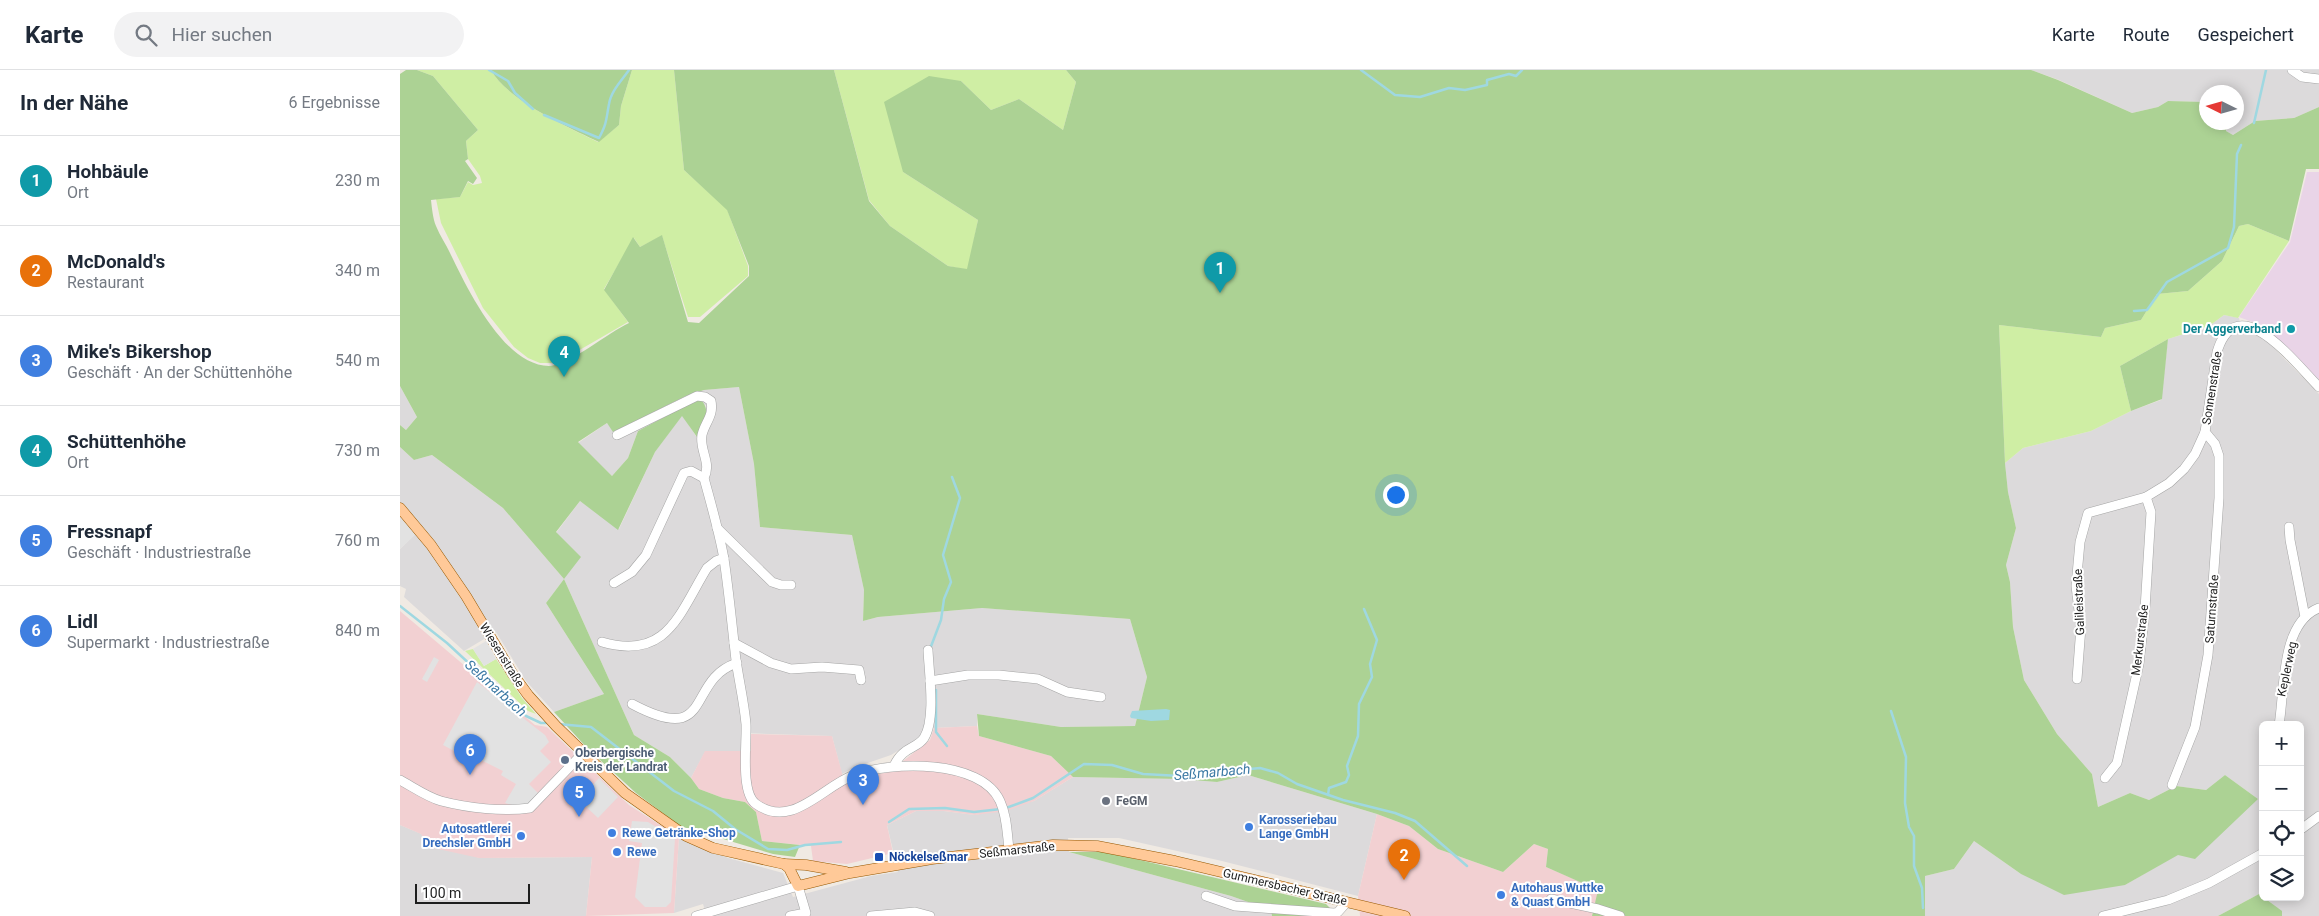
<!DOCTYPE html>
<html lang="de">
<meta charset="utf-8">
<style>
:root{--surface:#fff;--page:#f2f2f3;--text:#1f2937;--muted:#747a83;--line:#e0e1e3;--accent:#db2777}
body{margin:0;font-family:Roboto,sans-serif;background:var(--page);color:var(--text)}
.controls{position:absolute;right:15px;bottom:15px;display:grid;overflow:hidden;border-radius:8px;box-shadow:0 2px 12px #0003}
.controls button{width:45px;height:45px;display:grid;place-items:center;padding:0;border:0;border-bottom:1px solid var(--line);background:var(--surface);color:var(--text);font:25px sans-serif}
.compass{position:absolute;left:1799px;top:15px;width:45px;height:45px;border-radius:50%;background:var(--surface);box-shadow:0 2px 12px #0003;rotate:275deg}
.scale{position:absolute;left:15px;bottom:12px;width:115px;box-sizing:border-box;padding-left:5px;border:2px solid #1e1e1e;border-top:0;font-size:14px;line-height:18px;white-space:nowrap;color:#1e1e1e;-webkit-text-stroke:4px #fff;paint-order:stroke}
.you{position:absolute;left:995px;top:424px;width:18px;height:18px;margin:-12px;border:4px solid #fff;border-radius:50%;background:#1a73e8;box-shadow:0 0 0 8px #1a73e833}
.badge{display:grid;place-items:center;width:32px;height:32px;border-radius:50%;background:var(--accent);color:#fff;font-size:16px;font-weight:700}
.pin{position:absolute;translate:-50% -41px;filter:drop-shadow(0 1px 2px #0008)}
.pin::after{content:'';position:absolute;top:26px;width:18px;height:15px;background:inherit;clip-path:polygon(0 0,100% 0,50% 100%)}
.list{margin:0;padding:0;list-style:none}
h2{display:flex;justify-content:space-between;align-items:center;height:65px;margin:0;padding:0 20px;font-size:21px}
h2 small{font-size:16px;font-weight:400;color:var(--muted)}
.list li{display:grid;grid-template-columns:32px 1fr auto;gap:15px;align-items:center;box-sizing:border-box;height:90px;padding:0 20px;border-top:1px solid var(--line)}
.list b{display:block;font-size:19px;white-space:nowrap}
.list p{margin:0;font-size:16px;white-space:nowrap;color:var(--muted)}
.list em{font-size:16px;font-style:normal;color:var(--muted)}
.icon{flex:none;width:28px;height:28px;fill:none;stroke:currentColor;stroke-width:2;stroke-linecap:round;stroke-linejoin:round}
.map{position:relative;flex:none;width:1919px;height:846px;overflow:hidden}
header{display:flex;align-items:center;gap:30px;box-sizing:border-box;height:70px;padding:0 25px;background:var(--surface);border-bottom:1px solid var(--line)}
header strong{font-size:24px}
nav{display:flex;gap:28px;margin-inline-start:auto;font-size:18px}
.search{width:350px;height:45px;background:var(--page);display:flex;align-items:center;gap:12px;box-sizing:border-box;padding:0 18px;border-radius:28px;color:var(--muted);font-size:19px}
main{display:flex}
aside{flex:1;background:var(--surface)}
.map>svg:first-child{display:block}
</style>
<header>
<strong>Karte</strong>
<div class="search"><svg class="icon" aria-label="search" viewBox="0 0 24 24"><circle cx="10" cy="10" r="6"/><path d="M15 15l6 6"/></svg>Hier suchen</div>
<nav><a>Karte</a><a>Route</a><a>Gespeichert</a></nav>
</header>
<main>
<aside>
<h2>In der Nähe<small>6 Ergebnisse</small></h2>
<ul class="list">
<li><span class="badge" style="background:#0f9aa8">1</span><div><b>Hohbäule</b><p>Ort</p></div><em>230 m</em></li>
<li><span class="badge" style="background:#e8710a">2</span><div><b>McDonald's</b><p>Restaurant</p></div><em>340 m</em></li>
<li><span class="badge" style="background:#3f7fe0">3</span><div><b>Mike's Bikershop</b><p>Geschäft · An der Schüttenhöhe</p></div><em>540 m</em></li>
<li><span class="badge" style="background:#0f9aa8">4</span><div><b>Schüttenhöhe</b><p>Ort</p></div><em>730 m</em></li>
<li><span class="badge" style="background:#3f7fe0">5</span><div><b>Fressnapf</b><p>Geschäft · Industriestraße</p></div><em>760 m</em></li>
<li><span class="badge" style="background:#3f7fe0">6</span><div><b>Lidl</b><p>Supermarkt · Industriestraße</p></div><em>840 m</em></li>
</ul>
</aside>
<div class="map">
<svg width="1919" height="846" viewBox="0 0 1919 846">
<rect width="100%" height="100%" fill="#f0eae3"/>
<g fill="#dcdadb">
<path d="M 1631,0 L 1919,0 L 1919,37 L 1894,48 L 1855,51 L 1833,65 L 1826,61 L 1827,53 L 1836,52 L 1836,22 L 1806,22 L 1806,32 L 1768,31 L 1758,37 L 1732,43 L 1659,10 Z"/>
<path d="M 1824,245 L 1839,248 L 1842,260 L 1851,262 L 1869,273 L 1919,324 L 1919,846 L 1882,846 L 1881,841 L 1864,827 L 1900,827 L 1900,655 L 1863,655 L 1863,826 L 1859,824 L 1818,846 L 1525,846 L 1525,806 L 1554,799 L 1574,771 L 1621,804 L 1725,815 L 1778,784 L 1858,729 L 1825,705 L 1806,720 L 1776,716 L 1749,730 L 1730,723 L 1698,737 L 1692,704 L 1657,664 L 1624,610 L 1613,557 L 1610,512 L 1606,495 L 1616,458 L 1608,422 L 1605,393 L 1623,378 L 1691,361 L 1731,341 L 1761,330 L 1768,269 L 1809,256 Z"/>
<path d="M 0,316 L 17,347 L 6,360 L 0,355 Z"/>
<path d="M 339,317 L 354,394 L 360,457 L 452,465 L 464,520 L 463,551 L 478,547 L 582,538 L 730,549 L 747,607 L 735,656 L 661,657 L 577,644 L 577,656 L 534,658 L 491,685 L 453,698 L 442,704 L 432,666 L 342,663 L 342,682 L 305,682 L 291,708 L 270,687 L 234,665 L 164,509 L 146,533 L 204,624 L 154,642 L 126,611 L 96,562 L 64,581 L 4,527 L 6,519 L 0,516 L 0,479 L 15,464 L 0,448 L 0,377 L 14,390 L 32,385 L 103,438 L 164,509 L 156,463 L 180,431 L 219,459 L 255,382 L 282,345 L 296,366 L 306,335 L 238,361 L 228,388 L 212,406 L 178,373 L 207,353 L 214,362 L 286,326 L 304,320 Z"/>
<path d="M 848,705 L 977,744 L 958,826 L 822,791 L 719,768 L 668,768 L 669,782 L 831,826 L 871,840 L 872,846 L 307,846 L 303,834 L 274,843 L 279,767 L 328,788 L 383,803 L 393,827 L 471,806 L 498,802 L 487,755 L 516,741 L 544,741 L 575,745 L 634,731 L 673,707 L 780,709 L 817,712 Z"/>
<path d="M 0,755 L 79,788 L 192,787 L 186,846 L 0,846 Z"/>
</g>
<g fill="#f2d0d2">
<path d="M 0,541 L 135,655 L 147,657 L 229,735 L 279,767 L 274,843 L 186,846 L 192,787 L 79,788 L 29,777 L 21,764 L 0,755 Z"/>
<path d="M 577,656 L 579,666 L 651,686 L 673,707 L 634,731 L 606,741 L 575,745 L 544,741 L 516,741 L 487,755 L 493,783 L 447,794 L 413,791 L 411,776 L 362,771 L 356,742 L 345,732 L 323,728 L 299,719 L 291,708 L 305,681 L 351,681 L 351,664 L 432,666 L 445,714 L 460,708 L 489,702 L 530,670 L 534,658 Z"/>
<path d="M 977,744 L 1009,756 L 1038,779 L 1103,802 L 1134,774 L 1148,779 L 1146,797 L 1199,820 L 1192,846 L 960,846 L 958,826 Z"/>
</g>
<path fill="#e9d4e7" d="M 1907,102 L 1919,102 L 1919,310 L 1860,255 L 1839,247 L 1890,172 Z"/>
<g fill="#cfeea4">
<path d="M 17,0 L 91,0 C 107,30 168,57 198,72 L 219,55 L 221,36 L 232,0 L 274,0 L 284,100 L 327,139 L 348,196 L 348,206 L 300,247 L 288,247 L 262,166 L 240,177 L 234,168 L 204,219 L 228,252 L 157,293 L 140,293 L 128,288 L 114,277 L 83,238 L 41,153 L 36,129 L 60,127 L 68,112 L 73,115 L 82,113 L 80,106 L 68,89 L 66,71 L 78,60 L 33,6 Z"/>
<path d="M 434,0 L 666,0 L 676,12 L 663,60 L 619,29 L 591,40 L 561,11 L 503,102 L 578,150 L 568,200 L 548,196 L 490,156 L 469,130 Z"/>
<path d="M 1848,154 L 1889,171 L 1838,248 L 1824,245 L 1809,256 L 1768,269 L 1720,296 L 1731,341 L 1691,361 L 1623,378 L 1605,393 L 1599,255 L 1701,267 L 1705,258 L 1741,250 L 1757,224 L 1788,221 L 1822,191 L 1839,156 Z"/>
<path d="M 73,579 L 84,596 L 96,589 L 122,628 L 136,644 L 128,641 L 65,581 Z"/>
</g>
<g fill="#acd294">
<path d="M 6,0 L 17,0 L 33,6 L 78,60 L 66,71 L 68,89 L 65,91 L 77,108 L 73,114 L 68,111 L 60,127 L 31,130 C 32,139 33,149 36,156 C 40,166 46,174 50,183 C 67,218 104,296 149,296 C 168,296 209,262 229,253 L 204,220 L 233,167 L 240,177 L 262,165 L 288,252 L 299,253 L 349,206 L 349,196 L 327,140 L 284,100 L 274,0 L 434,0 L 469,131 L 490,156 L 548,196 L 567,199 L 578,150 L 503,102 L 484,32 L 529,6 L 561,11 L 591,40 L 619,29 L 663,60 L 676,12 L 666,0 L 1631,0 L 1658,10 L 1732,43 L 1758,37 L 1768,31 L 1806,32 L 1806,52 L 1827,53 L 1826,61 L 1833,65 L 1855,51 L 1894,48 L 1919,37 L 1919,99 L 1906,99 L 1889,171 L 1848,154 L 1839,156 L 1822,191 L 1788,221 L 1757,224 L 1741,250 L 1705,258 L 1701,267 L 1599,255 L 1605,393 L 1608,422 L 1616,458 L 1606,495 L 1610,512 L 1613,557 L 1624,610 L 1657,664 L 1692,704 L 1698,737 L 1730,723 L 1749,730 L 1776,716 L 1806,720 L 1825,705 L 1858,729 L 1795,789 L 1778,785 L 1725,815 L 1664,825 L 1621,804 L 1574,771 L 1554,799 L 1525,806 L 1525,846 L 1192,846 L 1198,820 L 1146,797 L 1148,779 L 1134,774 L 1103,802 L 1038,779 L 1009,756 L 977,744 L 848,705 L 817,712 L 780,709 L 673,707 L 651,686 L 579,666 L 577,644 L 661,657 L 735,656 L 747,607 L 730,549 L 582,538 L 478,547 L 463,551 L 464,520 L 452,465 L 360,457 L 354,394 L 339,317 L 304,320 L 286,326 L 213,362 L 207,353 L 178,372 L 212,406 L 228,388 L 238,361 L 300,328 C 312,342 305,353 297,367 L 282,346 L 255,382 L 218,460 L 180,431 L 156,462 L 181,487 L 164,509 L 234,665 L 270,687 L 291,708 L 299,719 L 323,728 L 345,732 L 356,742 L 362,771 L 400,775 L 395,787 L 373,784 L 280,756 L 236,723 L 188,679 L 154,642 L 204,624 L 146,533 L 164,509 L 103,438 L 32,385 L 14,390 L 0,377 L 0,355 L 6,360 L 17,347 L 0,316 L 0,4 Z"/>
<path d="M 91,0 L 232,0 L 221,36 L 219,55 L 199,72 C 168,57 107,30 91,0 Z"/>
<path d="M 1768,269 L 1762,329 L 1731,341 L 1720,296 Z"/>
<path d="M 669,782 L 706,782 L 926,834 L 938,846 L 872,846 L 871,840 L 831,826 Z"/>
<path d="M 1859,824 L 1882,841 L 1882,846 L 1818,846 Z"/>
</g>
<g fill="#e2e2e2">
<path d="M 0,448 L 16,464 L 0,479 Z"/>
<path d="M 86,571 L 96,589 L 84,596 L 73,579 Z"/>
<path d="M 34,587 L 39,590 L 27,612 L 22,609 Z"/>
<path d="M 77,612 L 145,665 L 149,672 L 140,681 L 151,692 L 129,714 L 138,723 L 128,734 L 119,737 L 105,733 L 116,714 L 101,705 L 103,701 L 73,686 L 71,690 L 43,675 Z"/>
<path d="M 199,708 L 218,727 L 198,748 L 179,730 Z"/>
<path d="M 232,751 L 248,752 L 275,768 L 271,832 L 266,837 L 245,837 L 235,827 L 242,773 L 229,771 Z"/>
</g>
<path fill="#9fd8e1" d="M 766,639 L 770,640 L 769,650 L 751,651 L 731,648 L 730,646 L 732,641 Z"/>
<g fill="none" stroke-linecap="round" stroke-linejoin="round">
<g stroke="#9fd8e1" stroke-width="2.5">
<path d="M 89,0 L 108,11 L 115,23 L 133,39"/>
<path d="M 961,0 L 995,25 L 1020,27 L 1049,18 L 1065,20 L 1087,15 L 1087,10 L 1109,4 L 1116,6 L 1122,0"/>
<path d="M 144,45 L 199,68 C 207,53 206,50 209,34 C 211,21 222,10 229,0"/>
<path d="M 1854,53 L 1866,0"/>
<path d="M 1734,241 L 1747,240 L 1767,212 L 1828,178 L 1834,157 L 1837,84 L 1841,75"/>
<path d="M 0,536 L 47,573 L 126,646 L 141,653 L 148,653"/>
<path d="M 530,579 L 541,550 L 544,529 L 551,512 L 543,485 L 560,428 L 552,407"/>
<path d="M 536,620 L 536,662 L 547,676"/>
<path d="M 1491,641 L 1506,687 L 1505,733 L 1509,757 L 1514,766 L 1514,796 L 1522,818 L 1523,838"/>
<path d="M 158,654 L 191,657 L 274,721 L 313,741 L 335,759 L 368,779 L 387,780 L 405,775 L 441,772"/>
<path d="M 928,725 L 929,718 L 946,712 L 949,705 L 947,696 L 958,666 L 959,634 L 972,607 L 970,594 L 977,570 L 964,539"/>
<path d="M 606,738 L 633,728 L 684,694 L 712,695 L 743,704 L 780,706 L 860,698 L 878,703 L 897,714 L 943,730 L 995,743 L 1015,751 L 1067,796"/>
<path d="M 489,752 L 509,739 L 545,738 L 574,742 L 601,739"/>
</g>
<g stroke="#a5a5a5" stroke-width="10">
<g id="minor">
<path d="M 1892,0 L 1902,7 L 1919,9"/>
<path d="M 217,365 L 297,326 L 305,327 L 311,331 C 314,346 305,352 302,365 C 299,380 312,393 304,408 C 311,434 319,461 324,489 C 329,522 332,556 336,590 C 339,611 344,632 346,654 C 347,673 340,723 356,734 C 392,760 423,716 454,705 C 491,691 581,689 600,731 C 607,746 607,763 609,779"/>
<path d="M 1889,457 L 1890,470 L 1905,547"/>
<path d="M 317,458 L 372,512 L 381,515 L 391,515"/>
<path d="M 214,513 L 232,502 L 246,485 L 284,403 L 291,401 L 304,408"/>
<path d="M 202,572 C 267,591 279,544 307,498 L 316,491 L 324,488"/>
<path d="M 334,573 L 371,593 L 391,599 L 422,597 L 459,600 L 461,610"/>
<path d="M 1677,609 L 1681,557 L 1676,516 L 1680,472 L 1688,443 L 1746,427 L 1769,413 L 1784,399 L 1795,384 L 1805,362 L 1817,282 C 1837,216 1895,293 1919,317"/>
<path d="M 530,611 L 568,605 L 599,605 L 638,609 L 667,622 L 701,627"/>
<path d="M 232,634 C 315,678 285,610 337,593"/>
<path d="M 1879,655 C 1885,621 1880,553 1919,538"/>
<path d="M 494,696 C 503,676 517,679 524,668 C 536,649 529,603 528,580"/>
<path d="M 1705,708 L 1717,693 L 1739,594 L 1745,539 L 1751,442 L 1746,427"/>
<path d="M 0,710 C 13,717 27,727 41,731 C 68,738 103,742 130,738 L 183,683"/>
<path d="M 1772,715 L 1795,657 L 1808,585 L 1819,428 L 1819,386 L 1815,374 L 1805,362"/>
<path d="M 1900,760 L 1919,746"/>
<path d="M 806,826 L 835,836 L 934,843 L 938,842 L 947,832"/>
<path d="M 1151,829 L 1198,839 L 1220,846"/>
<path d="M 296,846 L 398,816 L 406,843 L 390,846"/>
<path d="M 471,846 L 515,842 L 530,846"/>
<path d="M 1703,846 L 1768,830 L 1809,813 L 1863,783"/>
</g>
</g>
<g stroke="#975800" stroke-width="11">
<g id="major">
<path d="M 0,438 L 31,475 L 66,526 L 112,603 L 128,625 L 156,656 L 225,723 L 286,766 L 313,778 L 384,794 L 389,798 L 398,816 L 450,803 L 532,789 L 653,775 L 697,776 L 775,791 L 1005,846"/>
<path d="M 384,794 L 406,795 L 446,802"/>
</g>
</g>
<use href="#minor" stroke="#fff" stroke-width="9"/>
<use href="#major" stroke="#ffc998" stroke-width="10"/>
</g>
<circle fill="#0f9aa8" stroke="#fff" stroke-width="2" cx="1891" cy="259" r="5"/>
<circle fill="#5c6f8a" stroke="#fff" stroke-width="2" cx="165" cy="690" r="5"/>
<circle fill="#6b7280" stroke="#fff" stroke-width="2" cx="706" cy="731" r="5"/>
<g fill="#3f7fe0" stroke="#fff" stroke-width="2">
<circle cx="849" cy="757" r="5"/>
<circle cx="212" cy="763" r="5"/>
<circle cx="121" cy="766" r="5"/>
<circle cx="217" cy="782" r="5"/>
<circle cx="1101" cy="825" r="5"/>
</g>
<rect fill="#1a4fb4" stroke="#fff" stroke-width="2" x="474" y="782" width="10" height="10" rx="2.5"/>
<g text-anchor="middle" stroke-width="4" stroke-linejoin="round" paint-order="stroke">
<g font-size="12" font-weight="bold" fill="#0d838f" stroke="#fff" text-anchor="end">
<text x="1881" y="263">Der Aggerverband</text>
</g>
<g font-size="12" fill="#1e1e1e" stroke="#fff">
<text transform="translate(1812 318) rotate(-81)" y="4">Sonnenstraße</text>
<text transform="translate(1679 532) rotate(-92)" y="4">Galileistraße</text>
<text transform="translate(1812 539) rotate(-86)" y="4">Saturnstraße</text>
<text transform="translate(1740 570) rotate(-83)" y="4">Merkurstraße</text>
<text transform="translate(102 585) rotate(58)" y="4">Wiesenstraße</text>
<text transform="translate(1887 599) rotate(-78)" y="4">Keplerweg</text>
<text transform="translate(617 780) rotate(-6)" y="4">Seßmarstraße</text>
<text transform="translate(885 817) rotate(13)" y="4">Gummersbacher Straße</text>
</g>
<g font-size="12" font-weight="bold" fill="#4e5e75" stroke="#fff" text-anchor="start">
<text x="175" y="687">Oberbergische<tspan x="175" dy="14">Kreis der Landrat</tspan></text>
</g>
<g font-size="12" font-weight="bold" fill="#5b616d" stroke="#fff" text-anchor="start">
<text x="716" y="735">FeGM</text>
</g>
<g font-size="12" font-weight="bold" fill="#366cbe" stroke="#fff" text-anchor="start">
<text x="859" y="754">Karosseriebau<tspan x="859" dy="14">Lange GmbH</tspan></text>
<text x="111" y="763" text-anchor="end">Autosattlerei<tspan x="111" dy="14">Drechsler GmbH</tspan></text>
<text x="222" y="767">Rewe Getränke-Shop</text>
<text x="227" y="786">Rewe</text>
<text x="1111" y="822">Autohaus Wuttke<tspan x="1111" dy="14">&amp; Quast GmbH</tspan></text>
</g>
<g font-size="12" font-weight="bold" fill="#164399" stroke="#fff" text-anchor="start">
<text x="489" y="791">Nöckelseßmar</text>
</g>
<g font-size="14" font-style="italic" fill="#3d7aa5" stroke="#fff">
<text transform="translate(96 618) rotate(42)" y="5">Seßmarbach</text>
<text transform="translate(812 702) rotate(-5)" y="5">Seßmarbach</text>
</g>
</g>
</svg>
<div class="controls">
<button>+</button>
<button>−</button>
<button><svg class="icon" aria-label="locate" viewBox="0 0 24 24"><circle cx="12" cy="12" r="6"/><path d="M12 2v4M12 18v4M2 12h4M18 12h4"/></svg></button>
<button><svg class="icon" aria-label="layers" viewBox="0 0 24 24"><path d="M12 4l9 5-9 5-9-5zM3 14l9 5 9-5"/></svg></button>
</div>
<svg class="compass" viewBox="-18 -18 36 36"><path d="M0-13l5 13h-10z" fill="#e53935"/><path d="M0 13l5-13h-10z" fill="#747a83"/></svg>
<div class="scale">100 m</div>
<div class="you"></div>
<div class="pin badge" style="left:820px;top:223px;background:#0f9aa8">1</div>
<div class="pin badge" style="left:1004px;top:810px;background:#e8710a">2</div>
<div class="pin badge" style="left:463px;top:735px;background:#3f7fe0">3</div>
<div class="pin badge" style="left:164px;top:307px;background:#0f9aa8">4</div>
<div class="pin badge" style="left:179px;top:747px;background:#3f7fe0">5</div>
<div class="pin badge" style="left:70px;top:705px;background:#3f7fe0">6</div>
</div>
</main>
